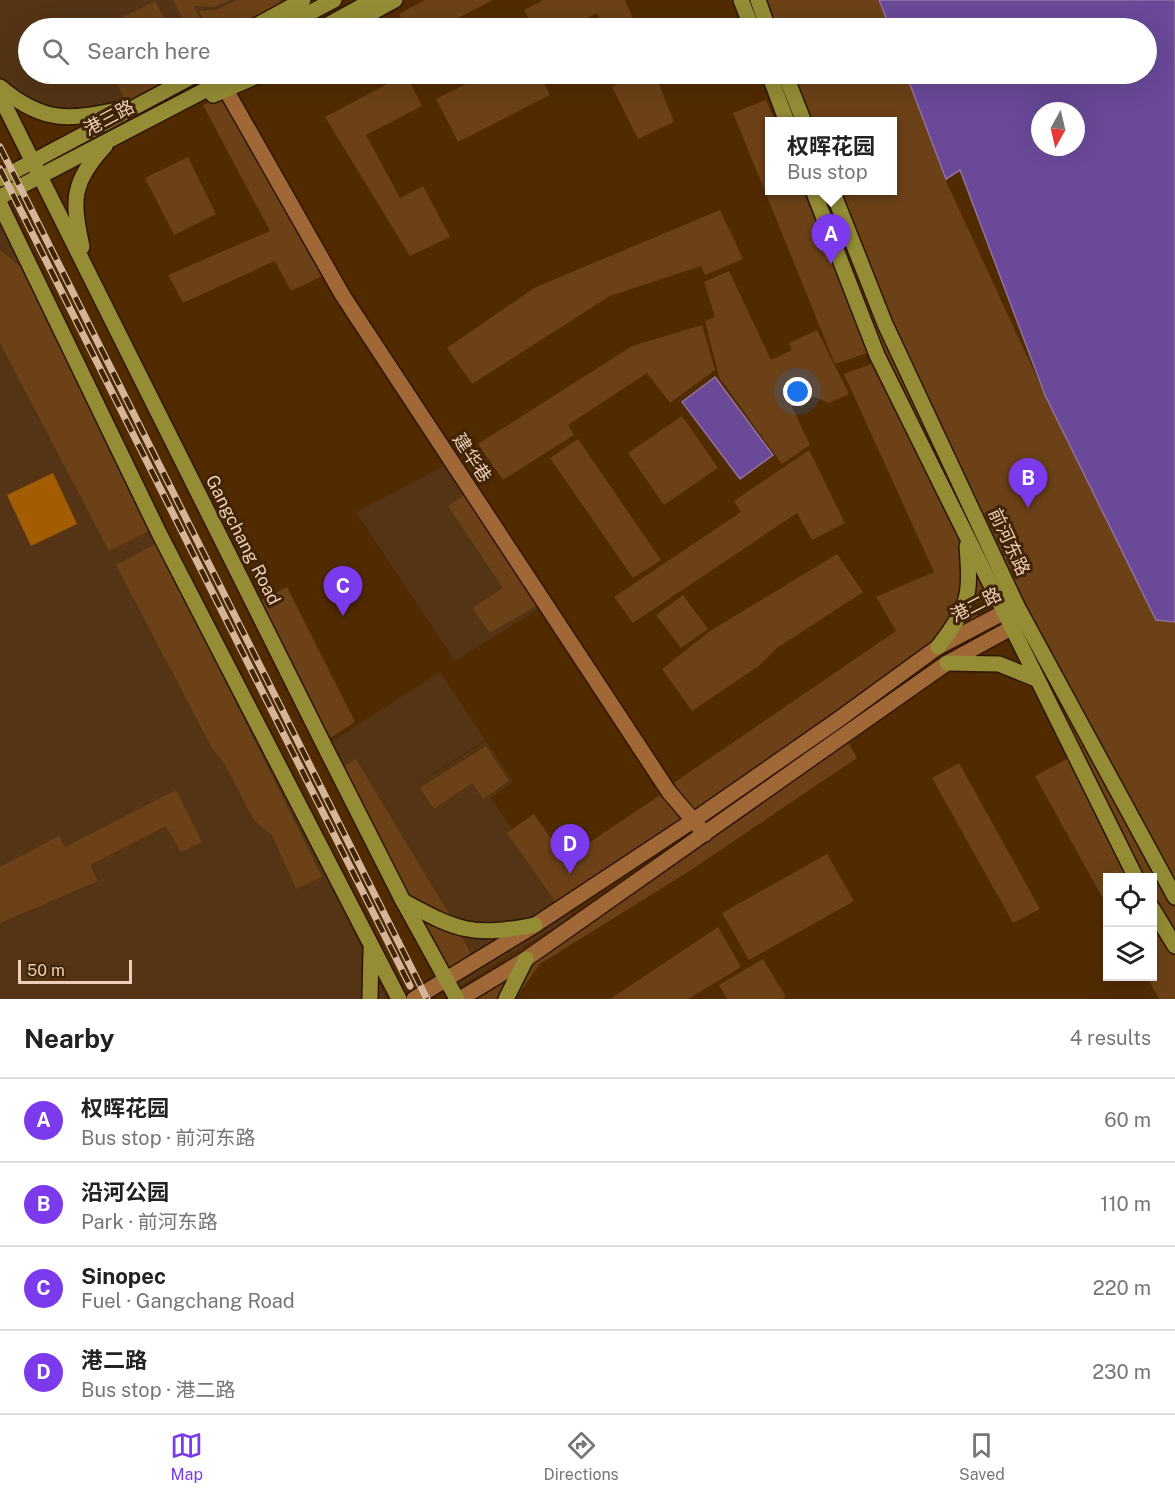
<!DOCTYPE html>
<meta charset="utf-8">
<style>
:root{--surface:#fff;--page:#f6f6f6;--text:#222;--muted:#767676;--line:#e0e0e0;--accent:#7c3aed}
body{margin:0;font-family:"Public Sans","Noto Sans SC",sans-serif;background:var(--page);color:var(--text)}
.controls{position:absolute;right:18px;bottom:18px;display:grid;overflow:hidden;border-radius:0px;box-shadow:0 6px 24px #0002}
.controls button{width:54px;height:54px;display:grid;place-items:center;padding:0;border:0;border-bottom:2px solid var(--line);background:var(--surface);color:var(--text);font:30px sans-serif}
.compass{position:absolute;left:1031px;top:102px;width:54px;height:54px;border-radius:50%;background:var(--surface);box-shadow:0 6px 24px #0002;rotate:188deg}
.scale{position:absolute;left:18px;bottom:15px;width:114px;box-sizing:border-box;padding-left:6px;border:3px solid #eecfb6;border-top:0;font-size:16px;line-height:21px;white-space:nowrap;color:#eecfb6;-webkit-text-stroke:4px #3f2408;paint-order:stroke}
.you{position:absolute;left:798px;top:392px;width:21px;height:21px;margin:-15px;border:4px solid #fff;border-radius:50%;background:#1a73e8;box-shadow:0 0 0 9px #1a73e833}
.badge{display:grid;place-items:center;width:39px;height:39px;border-radius:50%;background:var(--accent);color:#fff;font-size:20px;font-weight:700}
.pin{position:absolute;translate:-50% -50px;filter:drop-shadow(0 2px 3px #0008)}
.pin::after{content:'';position:absolute;top:32px;width:21px;height:18px;background:inherit;clip-path:polygon(0 0,100% 0,50% 100%)}
.popup{position:absolute;left:765px;top:117px;width:132px;height:78px;box-sizing:border-box;display:grid;place-content:center;border-radius:0px;background:var(--surface);filter:drop-shadow(0 2px 4px #0005);font-size:20px;white-space:nowrap;color:var(--muted)}
.popup b{font-size:22px;color:var(--text)}
.popup::after{content:'';position:absolute;left:50%;top:100%;margin-left:-12px;border:12px solid transparent;border-top-color:var(--surface)}
.list{margin:0;padding:0;list-style:none}
h2{display:flex;justify-content:space-between;align-items:center;height:78px;margin:0;padding:0 24px;font-size:26px}
h2 small{font-size:20px;font-weight:400;color:var(--muted)}
.list li{display:grid;grid-template-columns:39px 1fr auto;gap:18px;align-items:center;box-sizing:border-box;height:84px;padding:0 24px;border-top:2px solid var(--line)}
.list b{display:block;font-size:22px;white-space:nowrap}
.list p{margin:0;font-size:20px;white-space:nowrap;color:var(--muted)}
.list em{font-size:20px;font-style:normal;color:var(--muted)}
.icon{flex:none;width:33px;height:33px;fill:none;stroke:currentColor;stroke-width:2;stroke-linecap:round;stroke-linejoin:round}
.map{position:relative;flex:none;width:1175px;height:999px;overflow:hidden}
.search{position:absolute;background:var(--surface);box-shadow:0 6px 24px #0002;left:18px;right:18px;top:18px;height:66px;display:flex;align-items:center;gap:15px;box-sizing:border-box;padding:0 21px;border-radius:33px;color:var(--muted);font-size:22px}
.sheet{height:414px;background:var(--surface)}
nav{display:flex;justify-content:space-around;align-items:center;box-sizing:border-box;height:84px;border-top:2px solid var(--line);background:var(--surface);font-size:16px;color:var(--muted)}
nav a{display:grid;justify-items:center;gap:3px}
nav .on{color:var(--accent)}
.map>svg:first-child{display:block}
</style>
<div class="map">
<svg width="1175" height="999" viewBox="0 0 1175 999">
<rect width="100%" height="100%" fill="#512a00"/>
<g fill="#543415">
<path d="M 0,0 L 302,0 L 250,28 L 28,28 L 28,74 L 171,74 L 138,104 L 62,116 L 0,86 Z"/>
<path d="M 0,207 L 329,881 L 387,999 L 133,999 L 127,987 L 132,999 L 0,999 Z"/>
<path d="M 450,463 L 543,606 L 455,661 L 356,512 Z"/>
<path d="M 440,672 L 485,740 L 400,795 L 486,741 L 513,782 L 491,798 L 572,916 L 454,990 L 326,745 Z"/>
</g>
<g fill="#6c4117">
<path d="M 173,0 L 230,0 L 215,7 L 194,6 L 204,27 L 188,28 Z"/>
<path d="M 237,0 L 279,0 L 282,6 L 242,28 L 207,28 L 199,11 L 216,10 Z"/>
<path d="M 425,0 L 493,0 L 439,28 L 406,28 L 399,14 Z"/>
<path d="M 543,0 L 625,0 L 637,28 L 604,28 L 597,13 L 566,28 L 534,28 L 524,10 Z"/>
<path d="M 740,0 L 878,0 L 889,28 L 749,28 Z"/>
<path d="M 155,1 L 169,28 L 113,28 L 111,23 Z"/>
<path d="M 113,74 L 169,74 L 138,102 L 126,104 Z"/>
<path d="M 406,74 L 422,106 L 366,135 L 400,198 L 423,186 L 450,237 L 410,256 L 325,117 Z"/>
<path d="M 486,74 L 539,74 L 550,95 L 458,142 L 436,99 Z"/>
<path d="M 626,74 L 655,74 L 674,122 L 638,139 L 612,87 L 628,78 Z"/>
<path d="M 765,74 L 906,74 L 945,179 L 1045,395 L 1156,620 L 1175,623 L 1175,943 L 1153,902 L 1152,878 L 1140,877 L 879,355 L 812,191 L 892,190 L 892,122 L 784,121 Z"/>
<path d="M 225,95 L 327,274 L 291,291 L 275,261 L 183,303 L 168,275 L 270,231 L 203,105 Z"/>
<path d="M 766,100 L 775,121 L 770,122 L 770,190 L 803,191 L 870,352 L 835,364 L 733,113 Z"/>
<path d="M 188,157 L 216,214 L 174,235 L 145,178 Z"/>
<path d="M 720,210 L 743,259 L 705,275 L 701,266 L 610,296 L 472,384 L 447,348 L 534,288 Z"/>
<path d="M 0,250 L 21,267 L 151,530 L 109,551 L 0,343 Z"/>
<path d="M 729,271 L 771,360 L 792,350 L 789,343 L 817,330 L 849,394 L 829,403 L 814,397 L 792,407 L 810,445 L 782,464 L 719,377 L 705,321 L 715,317 L 704,282 Z"/>
<path d="M 702,325 L 715,370 L 670,403 L 647,373 L 568,425 L 574,435 L 503,480 L 478,444 L 632,346 Z"/>
<path d="M 874,363 L 989,596 L 972,605 L 988,634 L 704,826 L 672,784 L 896,631 L 876,597 L 934,572 L 844,374 Z"/>
<path d="M 682,416 L 718,468 L 664,505 L 628,453 Z"/>
<path d="M 578,439 L 661,560 L 633,578 L 550,458 Z"/>
<path d="M 809,450 L 845,523 L 812,540 L 797,513 L 633,623 L 614,597 L 741,512 L 734,501 Z"/>
<path d="M 466,494 L 538,605 L 490,633 L 472,608 L 503,588 L 448,506 Z"/>
<path d="M 157,543 L 322,877 L 296,889 L 272,835 L 254,820 L 224,763 L 212,748 L 116,565 Z"/>
<path d="M 837,554 L 863,592 L 777,648 L 760,665 L 692,711 L 662,669 L 710,631 Z"/>
<path d="M 287,587 L 355,722 L 327,740 L 257,603 Z"/>
<path d="M 683,595 L 708,629 L 681,648 L 656,615 Z"/>
<path d="M 846,738 L 857,758 L 691,870 L 540,964 L 515,999 L 458,999 L 455,993 L 702,835 Z"/>
<path d="M 486,746 L 509,781 L 483,799 L 472,783 L 434,809 L 420,788 Z"/>
<path d="M 1073,756 L 1134,877 L 1108,878 L 1107,906 L 1035,776 Z"/>
<path d="M 356,759 L 458,929 L 478,968 L 452,981 L 339,769 Z"/>
<path d="M 959,763 L 1040,909 L 1013,923 L 932,778 Z"/>
<path d="M 176,790 L 202,842 L 181,852 L 166,826 L 90,865 L 98,881 L 0,923 L 0,867 L 59,836 L 65,847 Z"/>
<path d="M 663,793 L 691,832 L 565,915 L 507,833 L 534,814 L 565,859 Z"/>
<path d="M 827,854 L 854,901 L 749,960 L 722,913 Z"/>
<path d="M 1153,912 L 1175,951 L 1175,999 L 1159,999 L 1147,977 L 1152,976 Z"/>
<path d="M 718,927 L 741,967 L 688,999 L 610,999 Z"/>
<path d="M 763,959 L 786,997 L 782,999 L 727,999 L 719,985 Z"/>
</g>
<path fill="#a35c02" d="M 53,473 L 77,524 L 31,546 L 7,495 Z"/>
<g fill="#6a4998" stroke="#9271a1" stroke-width="1.5" fill-rule="evenodd">
<path d="M 879,0 L 1175,0 L 1175,622 L 1156,620 L 1045,395 L 960,170 L 946,179 L 906,74 L 1146,74 L 1146,28 L 890,28 ZM 1040,111 L 1076,111 L 1076,147 L 1040,147 Z"/>
<path d="M 715,377 L 773,455 L 740,479 L 682,402 Z"/>
</g>
<g fill="none" stroke-linecap="round" stroke-linejoin="round">
<g stroke="#2f1500" stroke-width="18">
<g id="minor">
<path d="M 226,90 L 343,296 L 669,792 L 705,834"/>
<path d="M 414,999 L 535,925 L 694,820 L 835,722 L 938,647 L 1014,607"/>
<path d="M 460,999 L 526,959 L 947,663 L 1022,622"/>
</g>
</g>
<g stroke="#2f1500" stroke-width="18">
<g id="major">
<path d="M 741,0 L 752,28"/>
<path d="M 758,0 L 768,28"/>
<path d="M 252,28 L 303,0"/>
<path d="M 281,28 L 334,0"/>
<path d="M 322,28 L 373,0"/>
<path d="M 344,28 L 395,0"/>
<path d="M 769,74 L 787,122"/>
<path d="M 785,74 L 804,122"/>
<path d="M 0,87 C 44,124 69,120 122,109"/>
<path d="M 213,95 L 262,74"/>
<path d="M 0,96 L 324,745 L 403,901 L 457,999"/>
<path d="M 0,179 L 197,74"/>
<path d="M 813,190 L 877,355 L 1136,878"/>
<path d="M 832,190 L 885,324 L 1017,606 L 1175,897"/>
<path d="M 0,197 L 236,74"/>
<path d="M 0,204 L 159,533 L 399,999"/>
<path d="M 82,247 C 72,200 71,183 105,146"/>
<path d="M 938,647 C 969,606 971,597 967,546"/>
<path d="M 947,663 L 999,664 L 1036,679"/>
<path d="M 403,901 C 458,931 472,937 535,925"/>
<path d="M 1152,908 L 1175,946"/>
<path d="M 370,999 L 371,950"/>
<path d="M 506,999 L 526,959"/>
</g>
</g>
<use href="#minor" stroke="#9f6836" stroke-width="15"/>
<use href="#major" stroke="#948d36" stroke-width="15"/>
<g stroke="#d5b599" stroke-width="7">
<g id="rail">
<path d="M 0,147 L 427,999"/>
<path d="M 0,169 L 410,986"/>
</g>
</g>
<use href="#rail" stroke="#3f2408" stroke-width="4.5" stroke-dasharray="14" stroke-linecap="butt"/>
</g>
<g text-anchor="middle" stroke-width="6" stroke-linejoin="round" paint-order="stroke">
<g font-size="18" fill="#eecfb6" stroke="#3f2408">
<text transform="translate(109 118) rotate(-28)" y="6">港三路</text>
<text transform="translate(472 458) rotate(57)" y="6">建华巷</text>
<text transform="translate(243 540) rotate(63)" y="6">Gangchang Road</text>
<text transform="translate(1009 542) rotate(65)" y="6">前河东路</text>
<text transform="translate(976 605) rotate(-27)" y="6">港二路</text>
</g>
</g>
</svg>
<div class="controls">
<button><svg class="icon" aria-label="locate" viewBox="0 0 24 24"><circle cx="12" cy="12" r="6"/><path d="M12 2v4M12 18v4M2 12h4M18 12h4"/></svg></button>
<button><svg class="icon" aria-label="layers" viewBox="0 0 24 24"><path d="M12 4l9 5-9 5-9-5zM3 14l9 5 9-5"/></svg></button>
</div>
<svg class="compass" viewBox="-18 -18 36 36"><path d="M0-13l5 13h-10z" fill="#e53935"/><path d="M0 13l5-13h-10z" fill="#767676"/></svg>
<div class="scale">50 m</div>
<div class="you"></div>
<div class="pin badge" style="left:831px;top:264px">A</div>
<div class="popup"><b>权晖花园</b>Bus stop</div>
<div class="pin badge" style="left:1028px;top:508px">B</div>
<div class="pin badge" style="left:343px;top:616px">C</div>
<div class="pin badge" style="left:570px;top:874px">D</div>
<div class="search"><svg class="icon" aria-label="search" viewBox="0 0 24 24"><circle cx="10" cy="10" r="6"/><path d="M15 15l6 6"/></svg>Search here</div>
</div>
<section class="sheet">
<h2>Nearby<small>4 results</small></h2>
<ul class="list">
<li><span class="badge">A</span><div><b>权晖花园</b><p>Bus stop · 前河东路</p></div><em>60 m</em></li>
<li><span class="badge">B</span><div><b>沿河公园</b><p>Park · 前河东路</p></div><em>110 m</em></li>
<li><span class="badge">C</span><div><b>Sinopec</b><p>Fuel · Gangchang Road</p></div><em>220 m</em></li>
<li><span class="badge">D</span><div><b>港二路</b><p>Bus stop · 港二路</p></div><em>230 m</em></li>
</ul>
</section>
<nav>
<a class="on"><svg class="icon" aria-label="map" viewBox="0 0 24 24"><path d="M3 6l6-2 6 2 6-2v14l-6 2-6-2-6 2zM9 4v14M15 6v14"/></svg>Map</a>
<a><svg class="icon" aria-label="directions" viewBox="0 0 24 24"><path d="M12 3l9 9-9 9-9-9zM9 14v-3h6M13 9l2 2-2 2"/></svg>Directions</a>
<a><svg class="icon" aria-label="saved" viewBox="0 0 24 24"><path d="M7 4h10v16l-5-4-5 4z"/></svg>Saved</a>
</nav>
